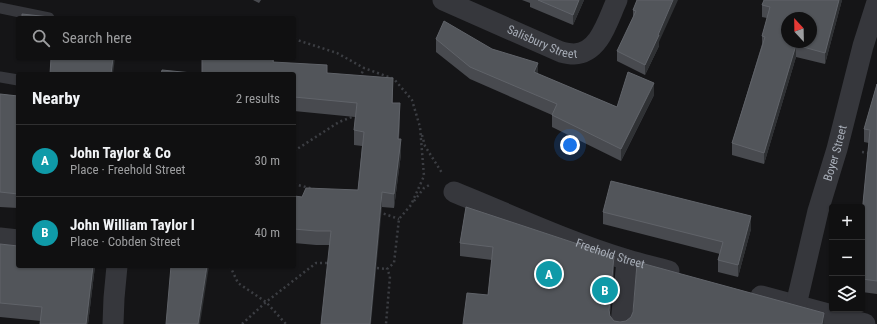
<!DOCTYPE html>
<meta charset="utf-8">
<style>
:root{--surface:#101011;--page:#19191a;--text:#f1f3f6;--muted:#9c9d9f;--line:#303031;--accent:#7c3aed}
body{margin:0;font-family:"Roboto Condensed",sans-serif;background:var(--page);color:var(--text)}
.controls{position:absolute;right:12px;bottom:12px;display:grid;overflow:hidden;border-radius:4px;box-shadow:0 1px 3px #0004}
.controls button{width:36px;height:36px;display:grid;place-items:center;padding:0;border:0;border-bottom:1px solid var(--line);background:var(--surface);color:var(--text);font:20px sans-serif}
.compass{position:absolute;left:781px;top:12px;width:36px;height:36px;border-radius:50%;background:var(--surface);box-shadow:0 1px 3px #0004;rotate:338deg}
.you{position:absolute;left:570px;top:145px;width:14px;height:14px;margin:-10px;border:3px solid #fff;border-radius:50%;background:#1a73e8;box-shadow:0 0 0 6px #1a73e833}
.badge{display:grid;place-items:center;width:26px;height:26px;border-radius:50%;background:var(--accent);color:#fff;font-size:13px;font-weight:700}
.pin{position:absolute;translate:-50% -50%;border:2px solid #fff;box-shadow:0 1px 4px #0006}
.list{margin:0;padding:0;list-style:none}
h2{display:flex;justify-content:space-between;align-items:center;height:52px;margin:0;padding:0 16px;font-size:17px}
h2 small{font-size:13px;font-weight:400;color:var(--muted)}
.list li{display:grid;grid-template-columns:26px 1fr auto;gap:12px;align-items:center;box-sizing:border-box;height:72px;padding:0 16px;border-top:1px solid var(--line)}
.list b{display:block;font-size:15px;white-space:nowrap}
.list p{margin:0;font-size:13px;white-space:nowrap;color:var(--muted)}
.list em{font-size:13px;font-style:normal;color:var(--muted)}
.icon{flex:none;width:22px;height:22px;fill:none;stroke:currentColor;stroke-width:2;stroke-linecap:round;stroke-linejoin:round}
.map{position:relative;flex:none;width:877px;height:324px;overflow:hidden}
.search{position:absolute;background:var(--surface);box-shadow:0 1px 3px #0004;left:16px;top:16px;width:280px;height:44px;display:flex;align-items:center;gap:10px;box-sizing:border-box;padding:0 14px;border-radius:4px;color:var(--muted);font-size:15px}
.panel{position:absolute;background:var(--surface);box-shadow:0 1px 3px #0004;left:16px;top:72px;width:280px;height:196px;border-radius:4px}
.map>svg:first-child{display:block}
</style>
<div class="map">
<svg width="877" height="324" viewBox="0 0 877 324">
<rect width="100%" height="100%" fill="#151517"/>
<g fill="none" stroke-linecap="round" stroke-linejoin="round">
<g stroke="#3c3e43" stroke-width="2.5" stroke-dasharray="2 3" stroke-linecap="butt">
<path d="M 294,39 L 337,53 L 364,68 L 394,79 L 412,100 L 420,127 L 424,176 L 411,205 L 399,219 L 394,263 L 387,269 L 390,276 L 386,324"/>
<path d="M 360,78 L 364,68"/>
<path d="M 422,135 L 425,146 L 442,173"/>
<path d="M 294,151 L 339,122 L 352,117"/>
<path d="M 862,152 L 877,154"/>
<path d="M 294,184 L 314,189"/>
<path d="M 414,201 L 424,188 L 431,184"/>
<path d="M 379,212 L 399,219"/>
<path d="M 230,266 L 238,283 L 266,302 L 286,324"/>
<path d="M 377,268 L 387,269"/>
<path d="M 242,324 L 266,302 L 316,263 L 329,263"/>
</g>
<g stroke="#36373c" stroke-width="11">
<path d="M 0,8 L 49,18"/>
<path d="M 0,77 L 18,80"/>
</g>
<g stroke="#36373c" stroke-width="21">
<path id="s1" d="M 443,0 L 561,52 C 565,53 570,54 574,54 C 600,53 608,19 617,0"/>
<path id="s2" d="M 454,192 C 511,215 568,242 628,260 C 641,264 655,267 669,271"/>
<path d="M 0,238 L 18,240"/>
<path d="M 761,296 L 865,324"/>
<path id="s3" d="M 796,305 L 818,211 L 837,149 L 863,46 L 877,2"/>
<path d="M 113,324 L 114,298 L 117,266"/>
<path d="M 621,324 L 627,260"/>
</g>
</g>
<g fill="#484a4f">
<path d="M 253,0 L 261,0 L 259,3 Z"/>
<path d="M 522,0 L 584,0 L 573,25 L 530,7 L 530,3 Z"/>
<path d="M 637,0 L 659,42 L 659,46 L 645,75 L 617,61 L 617,51 L 633,18 L 633,10 Z"/>
<path d="M 842,0 L 825,64 L 796,57 L 764,164 L 732,155 L 732,143 L 762,44 L 762,36 L 767,18 L 762,17 L 762,5 Z"/>
<path d="M 436,39 L 492,49 L 538,74 L 617,107 L 654,95 L 621,161 L 552,127 L 552,115 L 470,79 L 436,52 Z"/>
<path d="M 274,58 L 274,62 L 327,73 L 393,93 L 393,103 L 400,118 L 399,139 L 401,154 L 394,208 L 382,207 L 330,245 L 316,245 L 294,243 L 294,196 L 302,197 L 358,190 L 362,146 L 354,145 L 354,130 L 355,117 L 294,111 L 294,74 L 202,74 Z"/>
<path d="M 877,84 L 877,294 L 862,292 L 862,214 L 869,143 L 864,142 L 864,129 Z"/>
<path d="M 0,94 L 18,96 L 18,208 L 0,207 Z"/>
<path d="M 466,207 L 614,270 L 610,314 L 610,316 L 614,321 L 620,322 L 824,324 L 463,324 L 488,295 L 492,260 L 460,256 L 460,243 Z"/>
<path d="M 603,212 L 751,229 L 738,277 L 718,272 L 718,260 L 720,254 L 603,224 Z"/>
<path d="M 0,244 L 18,266 L 95,266 L 88,324 L 40,324 L 41,321 L 0,317 Z"/>
</g>
<g fill="#2f3134">
<path d="M 579,0 L 584,0 L 573,25 L 573,15 Z"/>
<path d="M 673,0 L 678,0 L 659,42 L 659,46 L 645,75 L 645,65 Z"/>
<path d="M 839,0 L 842,0 L 825,64 L 825,53 Z"/>
<path d="M 796,45 L 796,57 L 764,164 L 764,153 Z"/>
<path d="M 113,58 L 115,58 L 113,74 L 111,74 Z"/>
<path d="M 538,63 L 538,75 L 534,72 Z"/>
<path d="M 393,78 L 393,93 L 392,117 L 392,103 Z"/>
<path d="M 654,83 L 654,95 L 621,161 L 621,149 Z"/>
<path d="M 400,103 L 400,118 L 398,154 L 398,139 Z"/>
<path d="M 401,139 L 401,154 L 394,208 L 394,194 Z"/>
<path d="M 382,192 L 382,207 L 371,324 L 370,324 Z"/>
<path d="M 751,216 L 751,229 L 738,277 L 738,265 Z"/>
<path d="M 614,256 L 614,270 L 609,323 L 609,310 Z"/>
<path d="M 93,266 L 95,266 L 88,324 L 86,324 Z"/>
<path d="M 207,266 L 209,266 L 200,324 L 198,324 Z"/>
<path d="M 824,313 L 824,324 L 822,324 Z"/>
</g>
<g fill="#52555a" stroke="#606369" fill-rule="evenodd">
<path d="M 538,0 L 579,0 L 573,15 Z"/>
<path d="M 637,0 L 673,0 L 658,35 L 659,35 L 645,65 L 617,51 L 636,11 L 633,10 Z"/>
<path d="M 764,0 L 839,0 L 825,53 L 796,45 L 764,153 L 732,143 L 765,37 L 762,36 L 770,7 L 762,5 ZM 787,18 L 811,18 L 811,42 L 787,42 Z"/>
<path d="M 22,14 L 59,18 L 22,18 Z"/>
<path d="M 444,21 L 492,49 L 538,63 L 534,72 L 617,107 L 628,72 L 654,83 L 621,149 L 552,115 L 557,104 L 470,67 L 436,39 Z"/>
<path d="M 51,58 L 113,58 L 111,74 L 50,74 Z"/>
<path d="M 202,58 L 273,58 L 273,62 L 327,65 L 327,73 L 393,78 L 392,103 L 400,103 L 398,139 L 401,139 L 394,194 L 382,192 L 370,324 L 321,324 L 331,231 L 316,231 L 294,229 L 294,196 L 302,197 L 306,188 L 358,190 L 364,132 L 354,130 L 357,103 L 294,97 L 294,74 L 161,74 L 162,70 L 202,74 Z"/>
<path d="M 877,84 L 877,281 L 862,279 L 862,214 L 870,130 L 864,129 Z"/>
<path d="M 0,94 L 18,96 L 18,194 L 0,192 Z"/>
<path d="M 611,181 L 751,216 L 738,265 L 718,260 L 723,242 L 603,212 Z"/>
<path d="M 466,207 L 614,256 L 609,310 L 610,316 L 614,321 L 620,322 L 626,321 L 631,317 L 633,312 L 637,264 L 641,265 L 641,263 L 824,313 L 822,324 L 463,324 L 467,293 L 488,295 L 493,247 L 460,243 Z"/>
<path d="M 0,244 L 18,246 L 18,266 L 93,266 L 86,324 L 40,324 L 42,307 L 0,303 Z"/>
<path d="M 171,266 L 207,266 L 198,324 L 166,324 Z"/>
</g>
<g text-anchor="middle" stroke-width="3.5" stroke-linejoin="round" paint-order="stroke">
<g font-size="12" fill="#a7adb7" stroke="#101012">
<text dy="4" stroke="none"><textPath href="#s1" startOffset="108">Salisbury Street</textPath></text>
<text dy="4" stroke="none"><textPath href="#s3" startOffset="157">Boyer Street</textPath></text>
<text dy="4" stroke="none"><textPath href="#s2" startOffset="168">Freehold Street</textPath></text>
</g>
</g>
</svg>
<div class="controls">
<button>+</button>
<button>−</button>
<button><svg class="icon" aria-label="layers" viewBox="0 0 24 24"><path d="M12 4l9 5-9 5-9-5zM3 14l9 5 9-5"/></svg></button>
</div>
<svg class="compass" viewBox="-18 -18 36 36"><path d="M0-13l5 13h-10z" fill="#e53935"/><path d="M0 13l5-13h-10z" fill="#9c9d9f"/></svg>
<div class="you"></div>
<div class="pin badge" style="left:549px;top:274px;background:#0f9aa8">A</div>
<div class="pin badge" style="left:605px;top:290px;background:#0f9aa8">B</div>
<div class="search"><svg class="icon" aria-label="search" viewBox="0 0 24 24"><circle cx="10" cy="10" r="6"/><path d="M15 15l6 6"/></svg>Search here</div>
<section class="panel">
<h2>Nearby<small>2 results</small></h2>
<ul class="list">
<li><span class="badge" style="background:#0f9aa8">A</span><div><b>John Taylor &amp; Co</b><p>Place · Freehold Street</p></div><em>30 m</em></li>
<li><span class="badge" style="background:#0f9aa8">B</span><div><b>John William Taylor I</b><p>Place · Cobden Street</p></div><em>40 m</em></li>
</ul>
</section>
</div>
